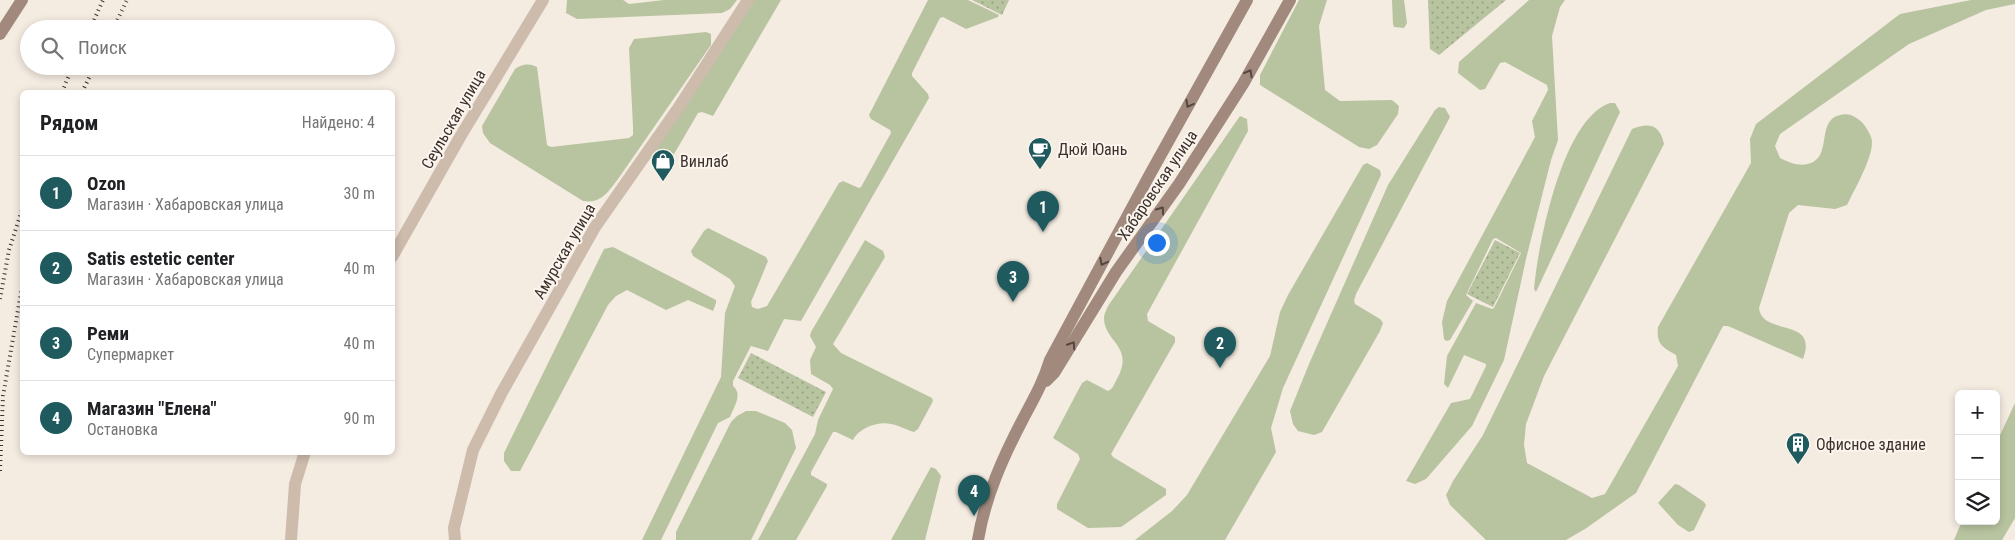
<!DOCTYPE html>
<html lang="ru">
<meta charset="utf-8">
<style>
:root{--surface:#fff;--page:#f6f6f6;--text:#202124;--muted:#757577;--line:#e0e0e0;--accent:#1f5a5e}
body{margin:0;font-family:"Roboto Condensed",sans-serif;background:var(--page);color:var(--text)}
.controls{position:absolute;right:15px;bottom:15px;display:grid;overflow:hidden;border-radius:8px;box-shadow:0 2px 8px #0003}
.controls button{width:45px;height:45px;display:grid;place-items:center;padding:0;border:0;border-bottom:1px solid var(--line);background:var(--surface);color:var(--text);font:25px sans-serif}
.you{position:absolute;left:1156px;top:242px;width:18px;height:18px;margin:-12px;border:4px solid #fff;border-radius:50%;background:#1a73e8;box-shadow:0 0 0 8px #1a73e833}
.badge{display:grid;place-items:center;width:32px;height:32px;border-radius:50%;background:var(--accent);color:#fff;font-size:16px;font-weight:700}
.pin{position:absolute;translate:-50% -41px;filter:drop-shadow(0 1px 2px #0008)}
.pin::after{content:'';position:absolute;top:26px;width:18px;height:15px;background:inherit;clip-path:polygon(0 0,100% 0,50% 100%)}
.list{margin:0;padding:0;list-style:none}
h2{display:flex;justify-content:space-between;align-items:center;height:65px;margin:0;padding:0 20px;font-size:21px}
h2 small{font-size:16px;font-weight:400;color:var(--muted)}
.list li{display:grid;grid-template-columns:32px 1fr auto;gap:15px;align-items:center;box-sizing:border-box;height:75px;padding:0 20px;border-top:1px solid var(--line)}
.list b{display:block;font-size:19px;white-space:nowrap}
.list p{margin:0;font-size:16px;white-space:nowrap;color:var(--muted)}
.list em{font-size:16px;font-style:normal;color:var(--muted)}
.icon{flex:none;width:28px;height:28px;fill:none;stroke:currentColor;stroke-width:2;stroke-linecap:round;stroke-linejoin:round}
.map{position:relative;flex:none;width:2015px;height:540px;overflow:hidden}
.search{position:absolute;background:var(--surface);box-shadow:0 2px 8px #0003;left:20px;top:20px;width:375px;height:55px;display:flex;align-items:center;gap:12px;box-sizing:border-box;padding:0 18px;border-radius:28px;color:var(--muted);font-size:19px}
.panel{position:absolute;background:var(--surface);box-shadow:0 2px 8px #0003;left:20px;top:90px;width:375px;height:365px;border-radius:8px}
.map>svg:first-child{display:block}
</style>
<div class="map">
<svg width="2015" height="540" viewBox="0 0 2015 540">
<defs>
<pattern id="park-dots" width="8" height="8" patternUnits="userSpaceOnUse" patternTransform="scale(1.25)"><rect width="8" height="8" fill="#b8c4a0"/><path d="M2 2h.1M6 6h.1" fill="none" stroke="#97a083" stroke-width="1.8" stroke-linecap="round"/></pattern>
</defs>
<rect width="100%" height="100%" fill="#f4ebe1"/>
<g fill="#b8c4a0">
<path d="M 567,0 L 623,0 L 629,4 L 664,0 L 737,0 L 730,9 L 722,13 L 577,19 L 566,13 Z"/>
<path d="M 751,0 L 781,0 L 713,116 L 702,112 L 698,113 L 667,166 L 663,167 L 654,162 L 652,155 Z"/>
<path d="M 928,0 L 968,0 L 999,15 L 998,17 L 966,29 L 943,17 L 940,18 L 912,73 L 912,76 L 928,94 L 929,98 L 801,321 L 784,319 L 768,351 L 751,346 L 733,381 L 733,386 C 743,394 734,407 730,417 L 718,423 L 661,540 L 642,540 L 721,377 L 725,313 L 735,286 L 730,279 L 693,256 L 691,251 L 704,231 L 708,228 L 766,257 L 768,261 L 751,302 L 752,307 L 758,309 L 767,306 L 839,183 L 843,181 L 859,188 L 861,187 L 891,133 L 890,130 L 871,119 L 869,115 Z"/>
<path d="M 1299,0 L 1327,0 L 1319,26 L 1325,90 L 1340,101 L 1392,100 L 1399,106 L 1398,114 L 1377,145 L 1369,149 L 1359,147 L 1260,85 L 1260,75 Z"/>
<path d="M 1392,0 L 1404,0 L 1407,23 L 1404,28 L 1394,27 L 1393,24 Z"/>
<path d="M 1529,0 L 1565,0 L 1560,7 L 1552,36 L 1558,140 L 1551,160 L 1526,259 L 1504,360 L 1472,426 L 1426,479 L 1415,484 L 1406,481 L 1451,403 L 1470,399 L 1486,366 L 1486,364 L 1464,355 L 1448,388 L 1444,384 L 1447,356 L 1476,303 L 1492,309 L 1494,308 L 1521,253 L 1496,238 L 1493,239 L 1466,295 L 1473,301 L 1450,340 L 1446,341 L 1444,339 L 1442,322 L 1447,301 L 1535,137 L 1532,121 L 1548,90 L 1547,85 L 1505,62 L 1500,63 L 1485,89 L 1480,90 L 1458,73 L 1459,62 Z"/>
<path d="M 1971,0 L 2015,0 L 2015,4 L 1986,10 L 1909,44 L 1780,134 L 1775,146 L 1780,158 C 1790,163 1802,168 1813,162 C 1831,153 1817,120 1840,115 C 1844,114 1847,114 1851,115 C 1862,120 1866,126 1871,137 C 1877,151 1854,190 1847,205 L 1835,209 L 1798,205 L 1789,213 L 1759,308 C 1762,337 1819,316 1803,359 L 1728,326 L 1723,326 L 1636,493 L 1585,529 L 1566,540 L 1486,540 L 1450,505 L 1446,495 L 1453,481 L 1483,435 L 1632,129 C 1650,122 1660,125 1664,144 L 1544,376 L 1526,424 L 1524,445 L 1527,463 L 1592,498 L 1605,494 L 1678,366 L 1676,355 C 1662,347 1656,344 1658,327 L 1751,163 L 1750,139 L 1756,124 L 1900,14 Z"/>
<path d="M 706,32 L 711,34 L 711,45 L 618,179 C 608,192 601,204 583,201 L 490,143 L 483,133 L 482,126 L 515,69 C 522,64 529,63 537,67 L 547,145 L 551,147 L 629,138 L 633,135 L 633,126 L 629,48 L 634,39 Z"/>
<path d="M 1610,103 L 1615,103 L 1620,112 L 1536,292 L 1534,289 C 1538,244 1562,119 1610,103 Z"/>
<path d="M 1439,107 L 1445,108 L 1450,117 L 1356,294 L 1354,301 L 1355,304 L 1380,319 L 1383,323 L 1380,331 L 1322,432 L 1314,435 L 1298,431 L 1293,424 L 1290,411 L 1309,364 L 1388,185 L 1435,110 Z"/>
<path d="M 1240,116 L 1247,119 L 1248,131 L 1147,314 L 1148,321 L 1175,337 L 1175,342 L 1111,454 L 1113,457 L 1166,489 L 1166,495 L 1121,527 L 1088,528 L 1057,509 L 1057,504 L 1080,459 L 1078,454 L 1053,438 L 1082,383 L 1087,380 L 1108,391 C 1113,389 1114,384 1117,379 C 1135,346 1104,342 1104,318 C 1104,314 1107,309 1108,306 Z"/>
<path d="M 1367,163 L 1380,170 L 1381,175 L 1283,388 L 1271,428 L 1276,452 L 1225,540 L 1135,540 L 1172,511 L 1187,495 L 1270,356 L 1280,312 L 1288,295 L 1363,165 Z"/>
<path d="M 865,240 L 883,251 L 885,257 L 833,344 L 841,353 L 932,398 L 933,401 L 918,429 L 914,432 C 906,430 899,425 891,424 C 878,421 859,428 853,440 L 836,432 L 833,432 L 811,472 L 811,475 L 827,484 L 827,486 L 796,540 L 758,540 L 815,434 L 818,420 L 833,389 L 830,385 L 811,374 L 810,360 L 816,347 L 810,336 L 811,332 Z"/>
<path d="M 613,247 L 716,300 L 716,303 L 713,311 L 688,300 L 666,310 L 627,290 L 616,296 L 608,305 L 520,471 L 511,471 L 504,461 L 504,453 L 604,249 Z"/>
<path d="M 2015,403 L 2015,518 L 2002,540 L 1954,540 L 1962,521 L 1996,521 L 1996,444 Z"/>
<path d="M 746,411 L 756,411 L 785,423 L 792,430 L 796,448 L 751,540 L 676,540 L 676,532 L 731,422 L 737,416 Z"/>
<path d="M 931,467 L 936,469 L 941,476 L 925,540 L 891,540 Z"/>
<path d="M 1675,484 L 1679,485 L 1704,502 L 1706,505 L 1694,530 L 1689,532 L 1678,525 L 1658,503 Z"/>
</g>
<g fill="url(#park-dots)">
<path d="M 972,0 L 1009,0 L 1002,15 Z"/>
<path d="M 1428,0 L 1506,0 L 1439,55 L 1430,49 Z"/>
<path d="M 1495,240 L 1520,253 L 1493,307 L 1467,294 Z"/>
<path d="M 751,353 L 826,392 L 813,417 L 738,378 Z"/>
</g>
<g fill="none" stroke-linecap="round" stroke-linejoin="round">
<g stroke="#cdbbac" stroke-width="12">
<path d="M 392,257 L 460,137 L 543,0"/>
<path d="M 291,540 L 295,484 L 305,452"/>
<path d="M 455,540 L 454,528 L 473,450 L 501,394 L 595,227 L 679,107 L 748,0"/>
</g>
<g stroke="#a18a7d" stroke-width="12">
<path d="M 0,34 L 22,0"/>
<path d="M 1046,381 L 1054,373 L 1116,272 L 1179,184 L 1243,84 L 1290,0"/>
<path d="M 978,540 C 985,497 1003,457 1023,419 C 1034,398 1043,383 1050,360 L 1149,176 L 1247,0"/>
</g>
<g stroke="#3b302b" stroke-width="4" stroke-dasharray="1 4" stroke-linecap="butt">
<path d="M 90,29 L 103,0"/>
<path d="M 113,29 L 127,0"/>
<path d="M 62,92 L 73,66"/>
<path d="M 82,92 L 95,66"/>
<path d="M 0,299 L 9,250 L 22,210"/>
<path d="M 0,471 L 3,396 L 22,287"/>
</g>
</g>
<defs><path id="oneway-chevron" d="M-2-3.5L2.5 0L-2 3.5" fill="none" stroke-width="1.6" stroke-linecap="round" stroke-linejoin="round" transform="scale(1.25)"/></defs>
<g stroke="#544640">
<use href="#oneway-chevron" transform="translate(1249 73) rotate(-61)"/>
<use href="#oneway-chevron" transform="translate(1189 104) rotate(119)"/>
<use href="#oneway-chevron" transform="translate(1161 210) rotate(-55)"/>
<use href="#oneway-chevron" transform="translate(1103 262) rotate(118)"/>
<use href="#oneway-chevron" transform="translate(1072 345) rotate(-57)"/>
</g>
<defs>
<g id="cafe-pin" transform="scale(1.25)"><path d="M0 17L-7.5 6A9.5 9.5 0 1 1 7.5 6Z" fill="#1f5a5e" stroke="#fbf5ee"/><path d="M-5.5-4.5H6V0H3Q3 3.5 0 3.5H-2.5Q-5.5 3.5-5.5 0ZM3-3.2v2h1.7v-2ZM-6 4.5H4V6H-6Z" fill="#fff"/></g>
<g id="shop-pin" transform="scale(1.25)"><path d="M0 17L-7.5 6A9.5 9.5 0 1 1 7.5 6Z" fill="#1f5a5e" stroke="#fbf5ee"/><path d="M-5-2.5h2.3a2.7 3.5 0 0 1 5.4 0H5L5.5 6h-11ZM-1.5-2.5h3a1.5 2.3 0 0 0-3 0Z" fill="#fff"/></g>
<g id="building-pin" transform="scale(1.25)"><path d="M0 17L-7.5 6A9.5 9.5 0 1 1 7.5 6Z" fill="#1f5a5e" stroke="#fbf5ee"/><path d="M-4-6H4V6H1V3H-1V6H-4ZM-2.5-4.3h1.7v1.8h-1.7ZM.8-4.3h1.7v1.8H.8ZM-2.5-1h1.7V.8h-1.7ZM.8-1h1.7V.8H.8Z" fill="#fff"/></g>
</defs>
<g fill-rule="evenodd">
<use href="#cafe-pin" x="1040" y="149"/>
<use href="#shop-pin" x="663" y="161"/>
<use href="#building-pin" x="1798" y="444"/>
</g>
<g text-anchor="middle" stroke-width="4" stroke-linejoin="round" paint-order="stroke">
<g font-size="16" fill="#3b302b" stroke="#fbf5ee">
<text transform="translate(453 119) rotate(-60)" y="6">Сеульская улица</text>
<text transform="translate(1157 185) rotate(-56)" y="6">Хабаровская улица</text>
<text transform="translate(564 251) rotate(-60)" y="6">Амурская улица</text>
</g>
<g font-size="16" fill="#3b302b" stroke="#fbf5ee" text-anchor="start">
<text x="1058" y="155">Дюй Юань</text>
<text x="680" y="167">Винлаб</text>
<text x="1816" y="450">Офисное здание</text>
</g>
</g>
</svg>
<div class="controls">
<button>+</button>
<button>−</button>
<button><svg class="icon" aria-label="layers" viewBox="0 0 24 24"><path d="M12 4l9 5-9 5-9-5zM3 14l9 5 9-5"/></svg></button>
</div>
<div class="you"></div>
<div class="pin badge" style="left:1043px;top:232px">1</div>
<div class="pin badge" style="left:1220px;top:368px">2</div>
<div class="pin badge" style="left:1013px;top:302px">3</div>
<div class="pin badge" style="left:974px;top:516px">4</div>
<div class="search"><svg class="icon" aria-label="search" viewBox="0 0 24 24"><circle cx="10" cy="10" r="6"/><path d="M15 15l6 6"/></svg>Поиск</div>
<section class="panel">
<h2>Рядом<small>Найдено: 4</small></h2>
<ul class="list">
<li><span class="badge">1</span><div><b>Ozon</b><p>Магазин · Хабаровская улица</p></div><em>30 m</em></li>
<li><span class="badge">2</span><div><b>Satis estetic center</b><p>Магазин · Хабаровская улица</p></div><em>40 m</em></li>
<li><span class="badge">3</span><div><b>Реми</b><p>Супермаркет</p></div><em>40 m</em></li>
<li><span class="badge">4</span><div><b>Магазин &quot;Елена&quot;</b><p>Остановка</p></div><em>90 m</em></li>
</ul>
</section>
</div>
